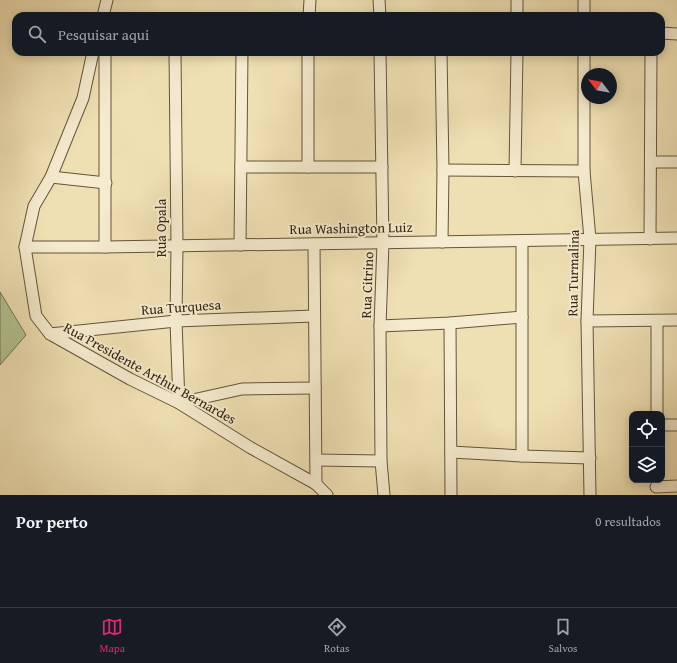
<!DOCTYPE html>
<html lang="pt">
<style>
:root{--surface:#171b24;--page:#20242c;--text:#f1f3f6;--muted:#9ea1a6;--line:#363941;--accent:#db2777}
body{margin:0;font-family:"Gentium Book Plus",serif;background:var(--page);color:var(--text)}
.controls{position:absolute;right:12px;bottom:12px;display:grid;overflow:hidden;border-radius:8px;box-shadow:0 2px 10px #0003}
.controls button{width:36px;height:36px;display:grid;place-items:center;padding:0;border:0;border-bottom:1px solid var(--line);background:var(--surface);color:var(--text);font:20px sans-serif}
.compass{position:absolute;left:581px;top:68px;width:36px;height:36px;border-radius:50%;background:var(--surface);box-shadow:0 2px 10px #0003;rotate:301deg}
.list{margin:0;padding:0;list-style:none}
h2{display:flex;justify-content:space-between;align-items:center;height:52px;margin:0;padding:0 16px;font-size:17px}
h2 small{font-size:13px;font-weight:400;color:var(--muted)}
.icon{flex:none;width:22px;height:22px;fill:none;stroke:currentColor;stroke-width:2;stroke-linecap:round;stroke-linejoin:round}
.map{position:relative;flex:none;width:677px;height:495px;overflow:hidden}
.search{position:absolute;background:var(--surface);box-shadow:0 2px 10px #0003;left:12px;right:12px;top:12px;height:44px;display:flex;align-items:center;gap:10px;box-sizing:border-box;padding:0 14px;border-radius:12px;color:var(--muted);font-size:15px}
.sheet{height:112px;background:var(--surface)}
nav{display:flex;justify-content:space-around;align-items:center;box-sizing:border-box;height:56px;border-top:1px solid var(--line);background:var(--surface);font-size:11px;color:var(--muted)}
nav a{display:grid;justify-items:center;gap:2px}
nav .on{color:var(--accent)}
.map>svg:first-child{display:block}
</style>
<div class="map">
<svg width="677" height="495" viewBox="0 0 677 495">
<rect width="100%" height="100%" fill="#efe0b3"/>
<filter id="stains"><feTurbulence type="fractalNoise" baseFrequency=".005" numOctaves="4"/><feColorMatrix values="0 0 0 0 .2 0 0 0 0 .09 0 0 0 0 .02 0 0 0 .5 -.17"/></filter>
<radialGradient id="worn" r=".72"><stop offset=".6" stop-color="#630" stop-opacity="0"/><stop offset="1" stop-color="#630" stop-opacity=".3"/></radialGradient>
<path fill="#b2c392" stroke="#737452" d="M 0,292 L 26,335 L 0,365 Z"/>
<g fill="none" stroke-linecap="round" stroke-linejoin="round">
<g stroke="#63543a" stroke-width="13">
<g id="minor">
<path d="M 379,0 L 380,16"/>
<path d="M 517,0 L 517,16"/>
<path d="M 584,0 L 584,16"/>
<path d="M 103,16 L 107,0"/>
<path d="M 309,16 L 310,0"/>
<path d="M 661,33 L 677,34"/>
<path d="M 93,52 L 83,98 L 51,177 L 34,206 L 25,247 L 36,316 L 50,334 L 130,379 L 179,403 L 251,448 L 316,484 L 327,495"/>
<path d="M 105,52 L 105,247"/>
<path d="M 175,52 L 177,246 L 176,321 L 179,403 L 242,389 L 315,388"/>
<path d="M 380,52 L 383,243 L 380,326 L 381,461 L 384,495"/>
<path d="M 441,52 L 443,170 L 442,242"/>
<path d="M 584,52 L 584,171 L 590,239 L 587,321 L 590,495"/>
<path d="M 651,162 L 677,162"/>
<path d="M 241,167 L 382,167"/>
<path d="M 308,167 L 308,52"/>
<path d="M 443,170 L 584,171"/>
<path d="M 515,171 L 517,52"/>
<path d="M 51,177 L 106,183"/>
<path d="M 650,239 L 651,52"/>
<path d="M 314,244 L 316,484"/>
<path d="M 240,245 L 242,52"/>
<path d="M 25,247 L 105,247 L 677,238"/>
<path d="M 587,321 L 677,320"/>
<path d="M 657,321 L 657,414"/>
<path d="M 450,323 L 451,495"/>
<path d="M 380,326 L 450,323 L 522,317"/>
<path d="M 50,334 L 176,321 L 314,316"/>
<path d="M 662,425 L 677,425"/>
<path d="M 451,452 L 522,456 L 590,458"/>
<path d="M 522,456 L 522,241"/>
<path d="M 316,460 L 381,461"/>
<path d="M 656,487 L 677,486"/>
</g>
</g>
<use href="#minor" stroke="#f5ebce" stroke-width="11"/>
</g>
<g text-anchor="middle" stroke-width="4" stroke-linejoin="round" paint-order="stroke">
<g font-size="14" fill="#342512" stroke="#f5ebce">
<text transform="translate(161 228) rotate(-90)" y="5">Rua Opala</text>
<text transform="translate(351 228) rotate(-1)" y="5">Rua Washington Luiz</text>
<text transform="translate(573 273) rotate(-89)" y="5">Rua Turmalina</text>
<text transform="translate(367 285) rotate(-88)" y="5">Rua Citrino</text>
<text transform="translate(181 307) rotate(-4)" y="5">Rua Turquesa</text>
<text transform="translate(150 373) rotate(29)" y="5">Rua Presidente Arthur Bernardes</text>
</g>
</g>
<rect width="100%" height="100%" filter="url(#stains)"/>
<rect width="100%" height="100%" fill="url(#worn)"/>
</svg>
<div class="controls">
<button><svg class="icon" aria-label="locate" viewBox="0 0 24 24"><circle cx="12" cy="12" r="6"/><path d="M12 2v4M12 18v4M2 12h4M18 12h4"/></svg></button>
<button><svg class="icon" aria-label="layers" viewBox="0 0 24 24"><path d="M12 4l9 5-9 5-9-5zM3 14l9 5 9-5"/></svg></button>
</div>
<svg class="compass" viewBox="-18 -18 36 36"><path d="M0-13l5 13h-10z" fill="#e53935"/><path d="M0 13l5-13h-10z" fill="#9ea1a6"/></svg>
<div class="search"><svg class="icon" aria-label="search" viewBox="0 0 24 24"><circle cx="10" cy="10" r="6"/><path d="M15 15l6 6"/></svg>Pesquisar aqui</div>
</div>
<section class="sheet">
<h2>Por perto<small>0 resultados</small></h2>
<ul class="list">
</ul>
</section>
<nav>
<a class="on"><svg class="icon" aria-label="map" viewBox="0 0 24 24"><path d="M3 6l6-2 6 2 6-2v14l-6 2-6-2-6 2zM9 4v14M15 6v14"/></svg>Mapa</a>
<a><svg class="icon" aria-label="directions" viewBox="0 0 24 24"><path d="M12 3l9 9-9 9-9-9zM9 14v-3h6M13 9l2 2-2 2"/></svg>Rotas</a>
<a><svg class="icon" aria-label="saved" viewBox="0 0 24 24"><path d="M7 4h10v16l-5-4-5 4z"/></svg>Salvos</a>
</nav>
